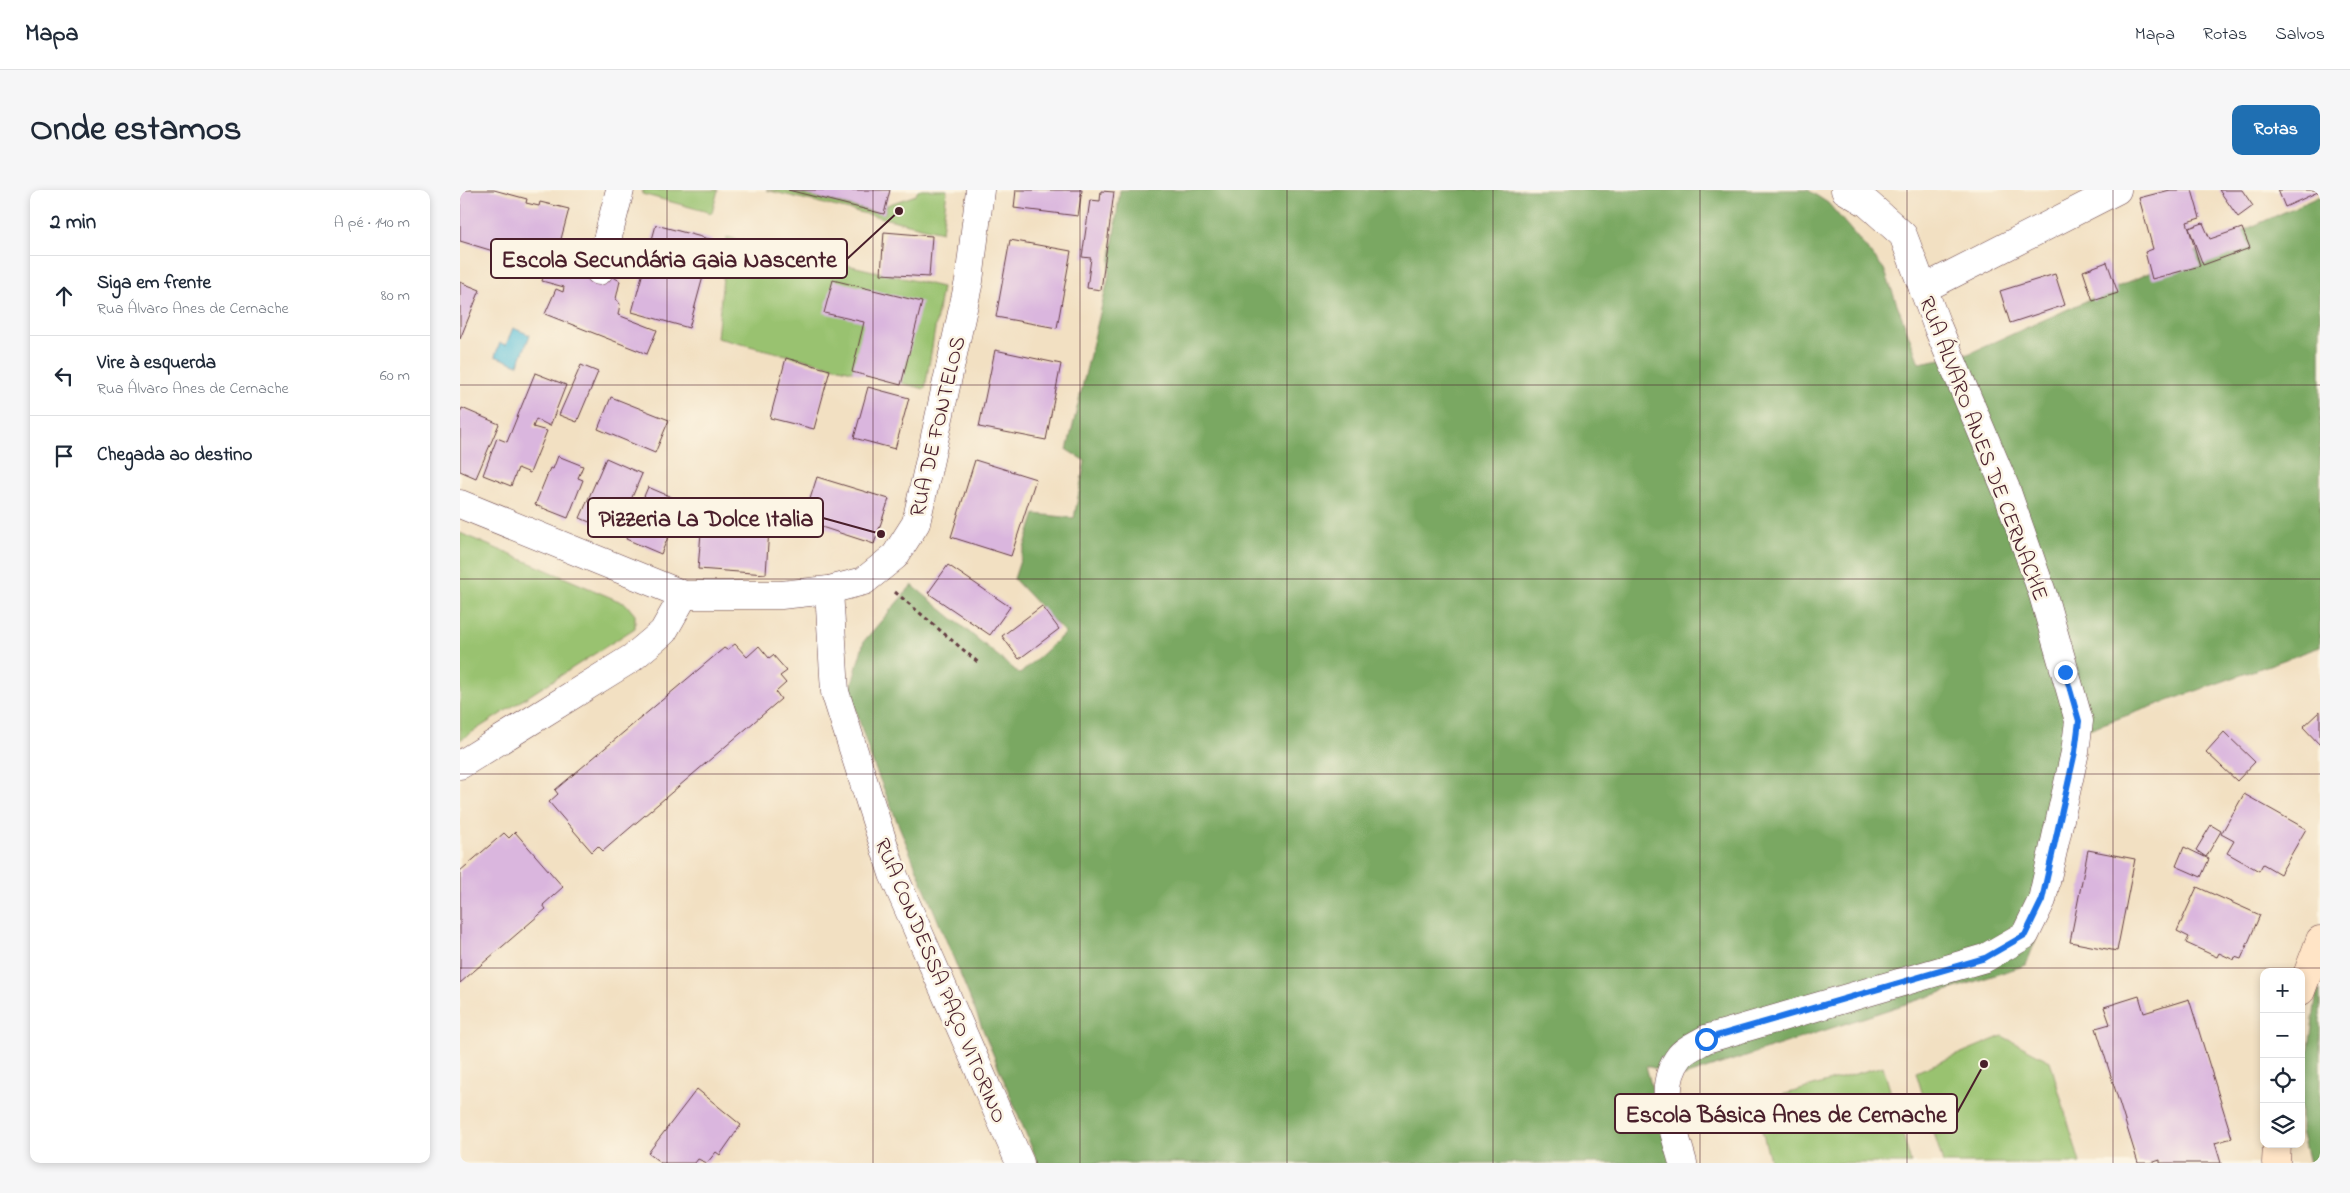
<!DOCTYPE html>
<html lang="pt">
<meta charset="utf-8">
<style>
:root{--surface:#fff;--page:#f6f6f7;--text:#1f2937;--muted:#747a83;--line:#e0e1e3;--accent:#1f6fb2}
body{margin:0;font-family:"Indie Flower",sans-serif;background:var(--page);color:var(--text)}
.controls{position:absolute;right:15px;bottom:15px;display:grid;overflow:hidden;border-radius:10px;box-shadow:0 2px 8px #0003}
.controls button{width:45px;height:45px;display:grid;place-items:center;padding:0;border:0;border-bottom:1px solid var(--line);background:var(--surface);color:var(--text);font:25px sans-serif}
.stop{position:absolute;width:15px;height:15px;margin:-11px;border:4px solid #1a73e8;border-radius:50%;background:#fff}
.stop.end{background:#1a73e8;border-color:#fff;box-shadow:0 1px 5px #0008}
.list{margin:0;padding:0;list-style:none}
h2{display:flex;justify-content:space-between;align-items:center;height:65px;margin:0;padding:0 20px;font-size:21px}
h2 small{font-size:16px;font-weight:400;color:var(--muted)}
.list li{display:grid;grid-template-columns:32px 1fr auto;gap:15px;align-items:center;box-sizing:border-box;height:80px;padding:0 20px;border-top:1px solid var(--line)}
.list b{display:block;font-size:19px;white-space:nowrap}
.list p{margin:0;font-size:16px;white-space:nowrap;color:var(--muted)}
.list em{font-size:16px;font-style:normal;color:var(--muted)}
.icon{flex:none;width:28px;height:28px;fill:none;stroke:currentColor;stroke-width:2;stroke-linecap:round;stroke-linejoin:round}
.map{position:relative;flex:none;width:1860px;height:973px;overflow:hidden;border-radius:10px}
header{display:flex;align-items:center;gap:30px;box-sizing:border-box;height:70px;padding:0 25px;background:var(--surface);border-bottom:1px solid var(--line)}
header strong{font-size:24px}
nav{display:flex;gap:28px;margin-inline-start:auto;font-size:18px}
.intro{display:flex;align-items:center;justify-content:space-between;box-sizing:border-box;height:120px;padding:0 30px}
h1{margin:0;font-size:35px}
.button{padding:12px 22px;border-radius:10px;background:var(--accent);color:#fff;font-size:18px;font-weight:700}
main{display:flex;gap:30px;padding:0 30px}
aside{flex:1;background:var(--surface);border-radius:10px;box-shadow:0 2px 8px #0003}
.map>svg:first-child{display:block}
</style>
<header>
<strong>Mapa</strong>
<nav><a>Mapa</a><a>Rotas</a><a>Salvos</a></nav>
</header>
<div class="intro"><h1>Onde estamos</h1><a class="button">Rotas</a></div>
<main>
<aside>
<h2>2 min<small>A pé · 140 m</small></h2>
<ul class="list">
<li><svg class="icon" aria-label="ahead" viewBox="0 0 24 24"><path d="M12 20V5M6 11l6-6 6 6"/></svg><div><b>Siga em frente</b><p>Rua Álvaro Anes de Cernache</p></div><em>80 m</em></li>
<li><svg class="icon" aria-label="left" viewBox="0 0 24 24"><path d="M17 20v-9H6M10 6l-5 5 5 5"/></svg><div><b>Vire à esquerda</b><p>Rua Álvaro Anes de Cernache</p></div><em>60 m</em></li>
<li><svg class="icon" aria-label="arrive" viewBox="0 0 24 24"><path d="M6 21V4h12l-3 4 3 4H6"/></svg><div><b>Chegada ao destino</b></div></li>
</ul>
</aside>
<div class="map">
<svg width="1860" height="973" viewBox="0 0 1860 973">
<rect width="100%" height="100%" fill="#fcf5e5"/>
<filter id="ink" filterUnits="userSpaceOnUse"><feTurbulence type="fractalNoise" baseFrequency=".02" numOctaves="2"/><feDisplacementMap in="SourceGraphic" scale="10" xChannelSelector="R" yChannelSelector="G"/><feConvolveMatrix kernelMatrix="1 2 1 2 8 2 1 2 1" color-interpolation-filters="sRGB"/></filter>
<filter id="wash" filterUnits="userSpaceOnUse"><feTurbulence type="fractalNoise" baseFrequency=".0096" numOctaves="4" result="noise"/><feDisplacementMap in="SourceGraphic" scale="20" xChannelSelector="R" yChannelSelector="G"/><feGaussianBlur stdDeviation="1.12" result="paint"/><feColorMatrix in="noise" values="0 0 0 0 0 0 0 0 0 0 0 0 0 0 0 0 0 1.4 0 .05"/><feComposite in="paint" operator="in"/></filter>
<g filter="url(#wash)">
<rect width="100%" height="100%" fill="#f2e0c2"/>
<g fill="#99c26f" stroke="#72704d">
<path d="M 183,0 L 258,0 L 252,23 L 182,4 Z"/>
<path d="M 306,0 L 325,0 L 424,24 L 427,15 L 456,5 L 458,0 L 487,0 L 482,42 Z"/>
<path d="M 267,47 L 482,97 L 465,199 L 257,148 Z"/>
<path d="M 0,343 L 166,414 L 175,425 L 175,438 L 0,550 Z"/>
<path d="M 1542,846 L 1590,871 L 1620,973 L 1483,973 L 1456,882 Z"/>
<path d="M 1423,876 L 1451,973 L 1311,973 L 1294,913 Z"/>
</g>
<g fill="#7aa862" stroke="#626446">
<path d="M 660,0 L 1348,0 L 1368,13 L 1424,79 L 1459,173 L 1508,164 L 1860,6 L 1860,457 L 1623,541 L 1577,747 L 1566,775 L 1224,886 L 1186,876 L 1212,973 L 578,973 L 411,568 L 390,501 L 404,451 L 452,395 L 560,484 L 605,443 L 554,389 L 575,324 L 614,328 L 625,271 L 607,260 L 648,90 Z"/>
<path d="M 1860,800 L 1860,973 L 1849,973 L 1841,941 L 1841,916 L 1856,808 Z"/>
</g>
<path fill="#5cc1da" stroke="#537082" d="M 53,138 L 70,145 L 58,175 L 35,166 L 40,153 L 46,155 Z"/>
<g id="blocks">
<g fill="#dab6de">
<path d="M 0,0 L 34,0 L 67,9 L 66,13 L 79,16 L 80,12 L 109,19 L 97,64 L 112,68 L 110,75 L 150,85 L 160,91 L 156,109 L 160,114 L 158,125 L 197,140 L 187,164 L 85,124 L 96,99 L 103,102 L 104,97 L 82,91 L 86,77 L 0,51 Z"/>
<path d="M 328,0 L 430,0 L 424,24 Z"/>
<path d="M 556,0 L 622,0 L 618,26 L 554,18 Z"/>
<path d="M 1710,0 L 1732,0 L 1740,28 L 1727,32 L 1740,76 L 1692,89 L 1685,62 L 1693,59 L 1679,8 Z"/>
<path d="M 1759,0 L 1782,0 L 1793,16 L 1778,27 Z"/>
<path d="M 1818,0 L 1860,0 L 1860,1 L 1825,17 Z"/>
<path d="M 641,1 L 654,2 L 641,100 L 627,98 L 631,68 L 622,67 L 630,10 L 640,11 Z"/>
<path d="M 1743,33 L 1750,49 L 1782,38 L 1790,58 L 1743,75 L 1729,38 Z"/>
<path d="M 196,35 L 253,50 L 229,138 L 172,122 Z"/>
<path d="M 424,42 L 472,46 L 469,87 L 421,84 Z"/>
<path d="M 550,50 L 611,61 L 597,138 L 536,127 Z"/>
<path d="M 1647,72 L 1658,103 L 1633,111 L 1623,81 Z"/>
<path d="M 1595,84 L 1605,115 L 1550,133 L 1540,101 Z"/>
<path d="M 373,90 L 462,112 L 441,195 L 392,182 L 404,132 L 364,123 Z"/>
<path d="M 0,92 L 20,100 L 0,149 Z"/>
<path d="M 535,160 L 601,174 L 586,250 L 519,237 Z"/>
<path d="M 326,168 L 370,180 L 354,239 L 310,228 Z"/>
<path d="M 121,175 L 138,182 L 117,232 L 99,225 Z"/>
<path d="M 75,183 L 106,195 L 90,236 L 76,229 L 73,237 L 87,241 L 70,283 L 58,278 L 51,296 L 23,285 L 37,248 L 47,252 Z"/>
<path d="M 408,197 L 449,208 L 435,259 L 394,248 Z"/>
<path d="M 151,207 L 209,230 L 195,263 L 138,239 Z"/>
<path d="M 2,218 L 39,234 L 16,288 L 0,281 L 0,223 Z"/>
<path d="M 98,266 L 123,276 L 118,288 L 123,290 L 108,328 L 75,315 L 90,278 L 93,279 Z"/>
<path d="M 146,268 L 182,284 L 170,312 L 176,315 L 163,346 L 120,328 Z"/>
<path d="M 515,270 L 576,289 L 551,366 L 491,347 Z"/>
<path d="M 357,287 L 429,309 L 414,354 L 343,331 Z"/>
<path d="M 188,297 L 223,312 L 201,364 L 166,349 Z"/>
<path d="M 243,318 L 310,324 L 306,384 L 238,379 Z"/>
<path d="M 488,375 L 550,417 L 530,445 L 468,403 Z"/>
<path d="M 582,416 L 599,439 L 559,469 L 542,446 Z"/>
<path d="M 275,454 L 287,467 L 299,456 L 309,468 L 313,465 L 327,481 L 320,486 L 326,493 L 316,502 L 321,509 L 143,661 L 138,656 L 132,662 L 89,612 L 98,604 L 95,600 L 264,458 L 267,460 Z"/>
<path d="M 1860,521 L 1860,555 L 1843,537 Z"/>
<path d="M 1764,542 L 1795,572 L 1777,591 L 1746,562 Z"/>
<path d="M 1784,604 L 1846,639 L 1820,684 L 1803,674 L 1799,681 L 1767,663 L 1774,651 L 1761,644 Z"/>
<path d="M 1751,635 L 1761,641 L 1746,667 L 1736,660 Z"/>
<path d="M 55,642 L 103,697 L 83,715 L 86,719 L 0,793 L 0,681 L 44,643 L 49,648 Z"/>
<path d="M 1724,657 L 1749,669 L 1741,687 L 1716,676 Z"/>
<path d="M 1628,660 L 1675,669 L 1657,761 L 1610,752 Z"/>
<path d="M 1737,697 L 1800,725 L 1781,769 L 1775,767 L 1774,770 L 1759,763 L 1757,767 L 1726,753 L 1729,747 L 1717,741 Z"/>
<path d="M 1679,806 L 1684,823 L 1729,809 L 1772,948 L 1755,953 L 1761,973 L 1700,973 L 1700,970 L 1691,973 L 1678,973 L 1636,838 L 1650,834 L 1644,817 Z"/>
<path d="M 237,899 L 281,935 L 260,965 L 256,962 L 247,973 L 238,969 L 235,973 L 201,973 L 188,963 Z"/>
</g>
</g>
</g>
<g filter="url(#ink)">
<use href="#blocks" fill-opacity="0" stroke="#633c42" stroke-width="1"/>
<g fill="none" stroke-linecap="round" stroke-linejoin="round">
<g stroke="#633c42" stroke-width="29">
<g id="street">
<path d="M 139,81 L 160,0"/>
<path d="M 1463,99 L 1657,0"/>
<path d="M 0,314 L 224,405 L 321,405 L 369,400 L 404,391 L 435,366 L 456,333 L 509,91 L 520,0"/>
<path d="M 369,400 L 375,502 L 433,684 L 560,973"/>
<path d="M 0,575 L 172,468 L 203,442 L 224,405"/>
<path d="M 1223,973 C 1214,939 1195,897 1220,866 C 1225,859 1238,854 1246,849 L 1525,768 L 1565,745 L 1582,710 L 1615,562 L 1619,531 L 1583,405 L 1546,299 L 1478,138 L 1443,45 L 1407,13 L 1385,0"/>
</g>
</g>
<g stroke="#633c42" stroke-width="29">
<g id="secondary">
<path d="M 1841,801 L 1860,750"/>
<path d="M 1816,973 L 1817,954"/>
</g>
</g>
<path stroke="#633c42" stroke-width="3" stroke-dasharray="4 4" stroke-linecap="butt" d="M 435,402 L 520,474"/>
<use href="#street" stroke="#fff" stroke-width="28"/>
<use href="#secondary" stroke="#ffe4c6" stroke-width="28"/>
</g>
</g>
<g fill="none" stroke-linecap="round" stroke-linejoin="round" filter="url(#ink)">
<path stroke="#1a73e8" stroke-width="6" d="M 1246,849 L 1525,768 L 1565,745 L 1582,710 L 1615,562 L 1619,531 L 1605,482"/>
</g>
<path fill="none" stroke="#4a1f2b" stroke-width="1" stroke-opacity="0.55" d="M 207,0 L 207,973M 413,0 L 413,973M 620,0 L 620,973M 827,0 L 827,973M 1033,0 L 1033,973M 1240,0 L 1240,973M 1447,0 L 1447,973M 1653,0 L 1653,973M 0,195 L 1860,195M 0,389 L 1860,389M 0,584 L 1860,584M 0,778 L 1860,778"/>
<g text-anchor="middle" stroke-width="5" stroke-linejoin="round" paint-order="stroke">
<g font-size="22" fill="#4a1f2b" stroke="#fcf5e5">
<text transform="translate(476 236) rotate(-77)" y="8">RUA DE FONTELOS</text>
<text transform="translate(1525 258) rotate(69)" y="8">RUA ÁLVARO ANES DE CERNACHE</text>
<text transform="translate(482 790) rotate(67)" y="8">RUA CONDESSA PAÇO VITORINO</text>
</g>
</g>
<path fill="none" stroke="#4a1f2b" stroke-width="2" d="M439 21L387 69M421 344L363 328M1524 874L1497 923"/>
<g fill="#4a1f2b" stroke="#fcf5e5" stroke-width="2">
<circle cx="439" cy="21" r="5"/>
<circle cx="421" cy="344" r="5"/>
<circle cx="1524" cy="874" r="5"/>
</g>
<g fill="#fcf5e5" stroke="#4a1f2b" stroke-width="2">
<rect x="31" y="49" width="356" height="39" rx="5"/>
<rect x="128" y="308" width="235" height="39" rx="5"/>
<rect x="1155" y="904" width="342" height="39" rx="5"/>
</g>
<g font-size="24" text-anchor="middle" font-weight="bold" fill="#4a1f2b">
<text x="209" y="77">Escola Secundária Gaia Nascente</text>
<text x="246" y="336">Pizzeria La Dolce Italia</text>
<text x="1326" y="932">Escola Básica Anes de Cernache</text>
</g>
</svg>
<div class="controls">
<button>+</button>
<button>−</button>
<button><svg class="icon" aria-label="locate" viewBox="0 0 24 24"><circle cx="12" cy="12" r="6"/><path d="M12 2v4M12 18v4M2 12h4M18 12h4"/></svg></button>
<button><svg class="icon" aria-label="layers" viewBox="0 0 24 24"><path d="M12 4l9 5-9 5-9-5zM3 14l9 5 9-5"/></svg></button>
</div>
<div class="stop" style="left:1246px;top:849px"></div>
<div class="stop end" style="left:1605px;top:482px"></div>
</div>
</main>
